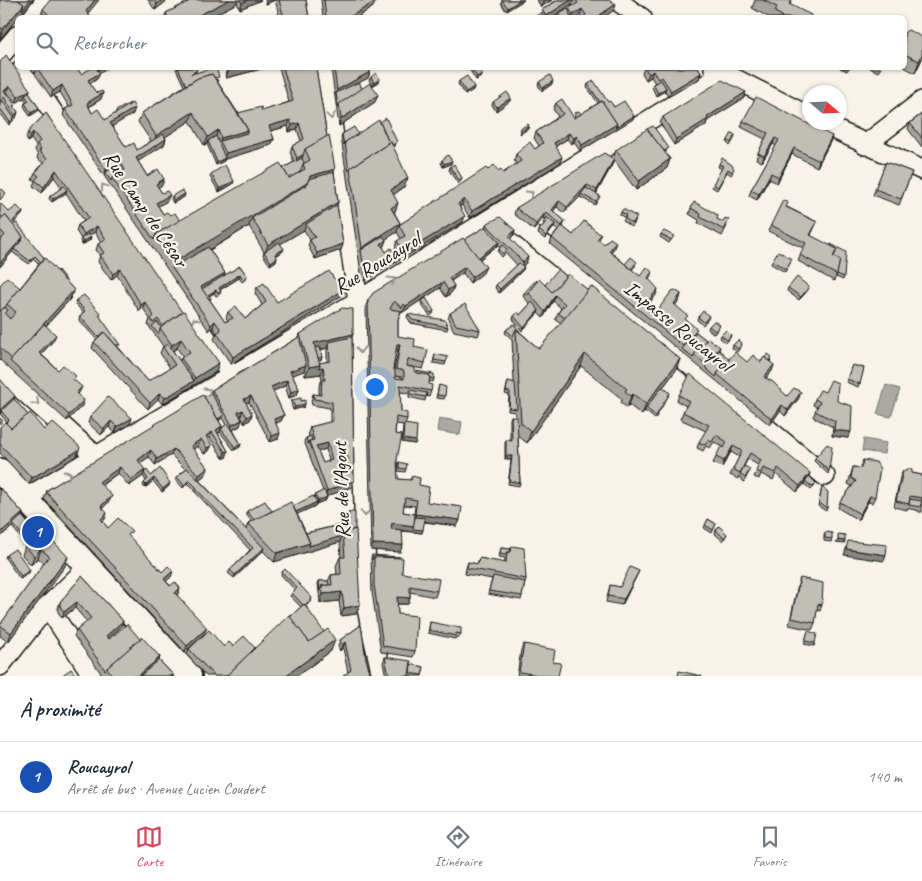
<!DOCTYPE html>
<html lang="fr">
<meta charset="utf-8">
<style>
:root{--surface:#fff;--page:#f6f6f7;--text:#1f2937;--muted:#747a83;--line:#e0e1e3;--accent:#d1495b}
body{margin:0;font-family:Caveat,sans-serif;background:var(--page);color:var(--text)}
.compass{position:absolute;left:802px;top:85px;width:45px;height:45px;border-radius:50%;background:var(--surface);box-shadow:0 1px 4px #0004;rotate:109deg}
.you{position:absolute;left:374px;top:386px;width:18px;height:18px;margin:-12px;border:4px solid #fff;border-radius:50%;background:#1a73e8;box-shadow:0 0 0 8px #1a73e833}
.badge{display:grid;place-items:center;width:32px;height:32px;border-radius:50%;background:var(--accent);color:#fff;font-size:16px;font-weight:700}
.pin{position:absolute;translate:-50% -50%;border:2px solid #fff;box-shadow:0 1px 5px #0006}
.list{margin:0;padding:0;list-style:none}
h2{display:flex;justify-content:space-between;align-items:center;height:65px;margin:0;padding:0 20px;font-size:21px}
h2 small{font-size:16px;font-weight:400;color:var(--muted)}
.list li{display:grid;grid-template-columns:32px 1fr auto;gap:15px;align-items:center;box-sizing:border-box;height:70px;padding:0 20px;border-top:1px solid var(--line)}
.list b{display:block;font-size:19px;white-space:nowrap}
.list p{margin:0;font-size:16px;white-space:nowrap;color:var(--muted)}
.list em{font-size:16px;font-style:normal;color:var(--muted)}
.icon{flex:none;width:28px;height:28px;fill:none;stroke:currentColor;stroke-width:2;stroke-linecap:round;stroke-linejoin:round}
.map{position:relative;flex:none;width:922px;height:676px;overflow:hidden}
.search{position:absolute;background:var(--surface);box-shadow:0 1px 4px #0004;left:15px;right:15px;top:15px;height:55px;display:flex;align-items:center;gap:12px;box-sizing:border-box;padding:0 18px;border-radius:8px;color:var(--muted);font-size:19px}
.sheet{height:135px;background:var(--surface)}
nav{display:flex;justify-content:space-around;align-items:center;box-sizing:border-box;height:70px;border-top:1px solid var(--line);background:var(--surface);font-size:14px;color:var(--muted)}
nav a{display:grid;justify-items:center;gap:2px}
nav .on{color:var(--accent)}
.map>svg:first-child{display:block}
</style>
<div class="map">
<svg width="922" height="676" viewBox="0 0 922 676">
<rect width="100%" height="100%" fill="#f7f3e8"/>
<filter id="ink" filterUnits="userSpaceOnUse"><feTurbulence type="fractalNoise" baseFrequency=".02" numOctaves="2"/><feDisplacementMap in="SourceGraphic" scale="10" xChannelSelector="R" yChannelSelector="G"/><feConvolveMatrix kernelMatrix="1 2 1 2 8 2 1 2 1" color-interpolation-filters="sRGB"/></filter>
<g filter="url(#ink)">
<g fill="#aca9a2" stroke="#72716c">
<path d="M 886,385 L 900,389 L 891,417 L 877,414 Z"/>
<path d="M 439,418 L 462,422 L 460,435 L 437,431 Z"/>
<path d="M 864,439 L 886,443 L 884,454 L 862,451 Z"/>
</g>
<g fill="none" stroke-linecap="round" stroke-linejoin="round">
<g stroke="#1c1c1c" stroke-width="22">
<g id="minor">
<path d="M 314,0 L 317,18"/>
<path d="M 616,0 L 642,18"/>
<path d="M 32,18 L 46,0"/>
<path d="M 0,56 L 18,35"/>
<path d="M 23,68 L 232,376"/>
<path d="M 324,68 L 358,301 L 367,609 L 382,676"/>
<path d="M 714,68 L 810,117"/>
<path d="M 819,122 L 922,170"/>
<path d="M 865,145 L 922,101"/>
<path d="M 503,211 L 825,476"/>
<path d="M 0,370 L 97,457"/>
<path d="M 26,498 L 358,301 L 723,74"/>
<path d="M 48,607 L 93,676"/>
<path d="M 0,666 L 44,610 L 89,566"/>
</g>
</g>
<g stroke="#1c1c1c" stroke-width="28">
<path id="major" d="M 0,471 L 189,676"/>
</g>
<use href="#minor" stroke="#f7f3e8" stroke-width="19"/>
<use href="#major" stroke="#f7f3e8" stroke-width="24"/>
</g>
<g fill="#a5a39c" stroke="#1c1c1c" fill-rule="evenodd">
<path d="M 0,0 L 33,0 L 0,39 Z"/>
<path d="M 148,0 L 168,0 L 155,10 Z"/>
<path d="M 192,0 L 261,0 L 240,9 L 237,3 L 208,18 L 164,18 L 166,13 Z"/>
<path d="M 265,0 L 306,0 L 309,18 L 280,18 L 275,0 L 266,4 Z"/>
<path d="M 321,0 L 361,0 L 373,7 L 356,18 L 323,18 Z"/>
<path d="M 502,0 L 524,0 L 506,11 L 501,3 Z"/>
<path d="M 537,0 L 552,0 L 541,7 Z"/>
<path d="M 557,0 L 610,0 L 614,10 L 603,18 L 581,18 L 580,15 L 577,18 L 557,18 L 558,14 L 568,10 L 569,8 L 573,6 L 572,4 L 551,18 L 533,18 L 541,13 L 542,10 Z"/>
<path d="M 755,0 L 792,0 L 790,5 L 810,18 L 770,18 L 752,8 Z"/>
<path d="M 43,9 L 88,13 L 91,18 L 37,18 L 42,12 Z"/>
<path d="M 904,33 L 922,59 L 915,73 L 904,67 Z"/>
<path d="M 0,62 L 30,90 L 29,93 L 39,108 L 38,111 L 30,116 L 24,106 L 25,103 L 27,102 L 24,98 L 16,103 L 7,92 L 6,93 L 15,104 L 14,107 L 18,112 L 16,118 L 9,125 L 0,113 Z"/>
<path d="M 30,68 L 77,68 L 81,74 L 107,68 L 100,73 L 97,79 L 90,84 L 94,90 L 97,93 L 103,93 L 101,99 L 89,107 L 92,113 L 105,120 L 115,114 L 116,111 L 133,114 L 112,126 L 126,147 L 137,150 L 151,141 L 138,122 L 142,113 L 184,86 L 176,69 L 177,68 L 196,68 L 196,73 L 218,80 L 217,81 L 238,113 L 262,111 L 289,102 L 279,68 L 316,68 L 327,137 L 334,172 L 338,202 L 337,205 L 343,244 L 341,250 L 315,259 L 308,246 L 310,240 L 304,230 L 280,244 L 284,249 L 282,252 L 276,256 L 277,258 L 276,261 L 270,265 L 263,255 L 264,252 L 249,226 L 210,250 L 225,273 L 224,276 L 240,266 L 247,276 L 246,279 L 242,282 L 239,278 L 220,290 L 221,291 L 220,294 L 216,296 L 214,293 L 209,296 L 211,298 L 210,300 L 225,322 L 228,320 L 226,318 L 228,312 L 245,319 L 262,305 L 255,293 L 257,287 L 277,302 L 339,286 L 345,291 L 344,294 L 231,364 L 214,339 L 217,333 L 213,327 L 209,331 L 63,115 L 65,109 L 69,107 L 60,92 L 51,97 L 35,74 L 36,71 L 34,73 ZM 190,121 L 204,145 L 207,144 L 216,165 L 224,161 L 225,159 L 271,145 L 274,139 L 271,131 L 288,126 L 289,132 L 297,129 L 301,141 L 292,146 L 290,152 L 294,162 L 283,168 L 180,221 L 163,214 L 158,206 L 167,201 L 158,187 L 162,185 L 164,179 L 147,176 L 138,161 L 164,145 L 166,139 L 165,137 Z"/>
<path d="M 228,68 L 265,68 L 226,78 L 225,75 Z"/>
<path d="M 331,68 L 369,68 L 370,72 L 368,78 L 359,82 L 362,89 L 375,102 L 339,126 Z"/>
<path d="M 470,68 L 478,68 L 482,74 L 481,77 L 476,80 L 469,69 Z"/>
<path d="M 643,68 L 698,68 L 701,73 L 699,79 L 668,97 L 665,91 L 656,96 L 652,87 L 653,84 L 655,83 L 651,77 L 646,80 L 642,73 L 644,69 Z"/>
<path d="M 840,68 L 849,68 L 847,71 Z"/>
<path d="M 870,68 L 881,68 L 878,72 Z"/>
<path d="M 371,77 L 379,82 L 372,86 L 369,80 Z"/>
<path d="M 459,81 L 474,87 L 473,90 L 465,95 L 458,84 Z"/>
<path d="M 539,82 L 552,84 L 542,91 L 538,85 Z"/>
<path d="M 588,84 L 608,102 L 633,119 L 580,151 L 574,142 L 571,144 L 567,139 L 556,146 L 560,163 L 470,218 L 462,205 L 460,207 L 463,222 L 365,281 L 362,280 L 341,137 L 342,134 L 358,134 L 396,145 L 393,147 L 404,187 L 393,195 L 394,212 L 400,223 L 399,225 L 488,170 L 498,171 L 503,173 L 516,164 L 514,160 L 516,154 L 535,149 L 539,146 L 534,138 L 536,132 L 558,117 L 553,109 L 556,103 L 574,118 L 575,113 L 581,114 L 598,103 L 587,87 ZM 397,232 L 401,239 L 397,241 L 395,248 L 397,252 L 394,253 L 386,252 L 383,247 L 386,240 L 385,239 Z"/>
<path d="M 744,98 L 707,121 L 706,125 L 674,145 L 660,123 L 663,117 Z"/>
<path d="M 510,101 L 496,111 L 492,105 L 493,102 Z"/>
<path d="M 46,113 L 216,372 L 162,404 L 158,399 L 148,409 L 92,348 L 94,342 L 97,340 L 79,320 L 80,316 L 83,313 L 75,303 L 76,300 L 100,317 L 119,348 L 148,381 L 170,368 L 160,353 L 163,346 L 148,325 L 150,319 L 143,308 L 139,311 L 117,275 L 111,280 L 98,262 L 100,255 L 96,250 L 98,244 L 101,242 L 95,232 L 89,235 L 91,237 L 90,240 L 82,245 L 80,241 L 81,239 L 76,231 L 78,225 L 84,221 L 66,193 L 52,202 L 49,199 L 50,196 L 62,188 L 54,177 L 42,193 L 33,186 L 35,181 L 32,179 L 35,173 L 43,163 L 37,158 L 38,155 L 35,150 L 36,146 L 31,139 L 28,142 L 26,138 L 28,132 ZM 177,348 L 183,357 L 181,358 L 180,361 L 173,351 Z"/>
<path d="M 922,114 L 922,147 L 908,129 L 910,123 Z"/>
<path d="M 743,121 L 832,136 L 830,142 L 817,167 L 792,154 L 777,183 L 769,179 L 757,200 L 749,196 L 751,190 L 776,146 L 773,144 L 762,162 L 756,159 L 758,153 L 765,139 L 741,127 Z"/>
<path d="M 735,135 L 734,139 L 730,146 L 727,143 L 728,140 Z"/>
<path d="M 616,150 L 667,151 L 665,153 L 670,159 L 667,168 L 636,190 L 614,160 L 612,165 L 596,194 L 600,196 L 595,205 L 580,197 L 564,213 L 557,207 L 553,211 L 565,221 L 563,227 L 573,235 L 601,235 L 599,240 L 604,244 L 614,248 L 611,252 L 625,264 L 636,265 L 632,270 L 640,276 L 652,272 L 649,280 L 656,295 L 646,307 L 654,315 L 681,294 L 679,301 L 675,305 L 686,320 L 696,332 L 706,340 L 720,347 L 719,350 L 729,359 L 747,362 L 771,360 L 770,362 L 772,371 L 766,378 L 787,396 L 799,398 L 785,416 L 780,411 L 770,425 L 550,244 L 552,238 L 558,230 L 554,227 L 545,239 L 538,234 L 539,230 L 544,224 L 543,223 L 545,219 L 543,218 L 534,230 L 514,214 L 516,208 L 613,159 Z"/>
<path d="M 442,160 L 451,164 L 443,167 L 441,163 Z"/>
<path d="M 886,162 L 912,172 L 899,205 L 873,195 Z"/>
<path d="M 719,164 L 733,172 L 731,175 L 727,172 L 717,190 L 712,187 L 722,169 L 718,167 Z"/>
<path d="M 450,167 L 462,178 L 461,181 L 458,184 L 449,170 Z"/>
<path d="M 211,174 L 233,184 L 219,192 L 210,177 Z"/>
<path d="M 185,194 L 184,197 L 173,203 L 171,199 L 172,196 Z"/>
<path d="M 0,203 L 9,212 L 23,212 L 22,215 L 14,222 L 44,258 L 74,290 L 70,299 L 46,326 L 53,341 L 41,354 L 58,370 L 74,380 L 79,393 L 78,394 L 82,406 L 67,421 L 0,360 L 0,285 L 20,288 L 39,264 L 34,259 L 29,264 L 12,252 L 0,267 L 0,241 L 2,239 L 0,238 Z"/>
<path d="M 787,207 L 817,222 L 811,235 L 844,277 L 843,280 L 836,277 L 837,274 L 834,281 L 798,261 L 803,248 L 768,231 L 771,225 Z"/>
<path d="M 691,208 L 717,219 L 727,226 L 722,236 L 698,223 L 699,220 L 689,214 Z"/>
<path d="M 621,212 L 636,220 L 631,227 L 623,221 L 625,218 L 620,215 Z"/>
<path d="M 486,224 L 515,230 L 513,236 L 510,239 L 528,257 L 526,263 L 523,266 L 523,270 L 499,293 L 495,288 L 496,285 L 517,265 L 506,253 L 502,257 L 498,252 L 500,247 L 498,245 L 479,260 L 483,273 L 470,283 L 463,273 L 451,281 L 454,286 L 452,292 L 446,297 L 440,288 L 403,312 L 402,310 L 398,319 L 398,336 L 414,347 L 425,363 L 423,369 L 407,366 L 415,372 L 434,379 L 433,382 L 429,381 L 429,384 L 431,391 L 429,397 L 426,396 L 425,401 L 409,397 L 409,393 L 400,392 L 401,411 L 407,419 L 405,424 L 415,444 L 402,442 L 403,425 L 396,424 L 395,434 L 398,479 L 410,480 L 412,476 L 419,485 L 427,502 L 460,520 L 457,526 L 424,522 L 422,533 L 402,531 L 400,552 L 371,550 L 366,306 L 368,300 L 485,227 ZM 396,350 L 398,351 L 394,369 L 393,369 ZM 395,376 L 402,377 L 402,379 L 395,378 ZM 404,505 L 415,506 L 414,514 L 403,512 Z"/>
<path d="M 661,234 L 672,239 L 669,243 L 660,237 Z"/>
<path d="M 772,261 L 791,262 L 785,272 L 771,264 Z"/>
<path d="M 566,276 L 588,290 L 680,359 L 676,370 L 663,387 L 670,393 L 655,419 L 645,411 L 642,415 L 629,405 L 627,408 L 621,403 L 622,399 L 581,366 L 527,443 L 518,436 L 520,483 L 519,486 L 508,484 L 511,460 L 505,459 L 505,443 L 506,440 L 510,440 L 510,419 L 511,416 L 516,417 L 515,412 L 508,411 L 509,395 L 505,394 L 508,381 L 514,383 L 512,339 L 505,333 L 506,330 L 514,324 L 520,332 L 539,349 L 561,323 L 555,319 L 558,313 L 561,308 L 553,301 L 543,318 L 538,313 L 522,331 L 513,319 L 514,316 L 520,315 L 530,304 L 523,296 L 524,293 Z"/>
<path d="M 788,288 L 808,290 L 799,300 L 787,291 Z"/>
<path d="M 422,301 L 434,311 L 433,314 L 430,316 L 421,304 Z"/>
<path d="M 450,313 L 480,330 L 478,336 L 454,331 L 448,319 Z"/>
<path d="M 408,314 L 448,327 L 447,330 L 411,323 L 407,317 Z"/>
<path d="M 709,316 L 708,319 L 703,325 L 697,320 L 698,317 Z"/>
<path d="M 709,326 L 719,328 L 714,334 L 708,329 Z"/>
<path d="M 300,334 L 353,334 L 352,337 L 354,481 L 352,487 L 327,496 L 326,500 L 316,504 L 315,506 L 297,514 L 306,533 L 347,523 L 347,518 L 349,512 L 356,614 L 341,616 L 339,601 L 320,603 L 318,584 L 319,581 L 328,581 L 331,575 L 337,574 L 336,566 L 340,557 L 341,557 L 340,542 L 274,562 L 263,551 L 234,578 L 228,573 L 230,570 L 250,550 L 195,492 L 195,490 L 188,483 L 183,488 L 176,480 L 177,477 L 185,469 L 171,455 L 155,465 L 149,457 L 140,463 L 144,473 L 169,486 L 162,492 L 153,481 L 145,488 L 143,486 L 144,483 L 146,481 L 143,476 L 129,486 L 118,473 L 102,485 L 109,502 L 103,508 L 105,519 L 103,522 L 108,528 L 130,538 L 162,572 L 171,577 L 166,581 L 178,594 L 177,595 L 204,634 L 185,652 L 44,499 L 47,490 L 211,393 L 212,390 L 299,337 ZM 327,348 L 327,362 L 319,363 L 318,360 L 321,360 L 322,357 L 321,350 ZM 304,370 L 305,376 L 321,374 L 322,380 L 319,386 L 319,395 L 313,394 L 311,401 L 312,405 L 330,408 L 330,422 L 310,427 L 308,433 L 309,437 L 306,438 L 304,441 L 323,491 L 315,495 L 314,498 L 293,506 L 272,511 L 247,511 L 246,514 L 251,521 L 248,523 L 246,529 L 199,480 L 206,474 L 208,468 L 193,449 L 198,446 L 204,454 L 209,451 L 208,439 L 210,438 L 223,458 L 226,458 L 228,451 L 218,433 L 220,432 L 234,450 L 240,447 L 241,444 L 233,430 L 240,426 L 240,416 L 241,416 L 244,423 L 250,420 L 252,414 L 246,403 L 249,402 L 270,442 L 278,439 L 276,423 L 281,421 L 284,415 L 273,391 L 285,386 L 289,398 L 297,395 L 299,389 L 292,375 ZM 222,418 L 226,425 L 221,429 L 222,426 L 219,421 ZM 326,449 L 329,461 L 323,463 L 318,451 Z"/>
<path d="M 721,335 L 731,335 L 730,338 L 726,343 L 720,338 Z"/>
<path d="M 742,344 L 741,347 L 737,352 L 732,348 L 733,345 Z"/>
<path d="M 435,354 L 446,362 L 445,365 L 433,363 Z"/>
<path d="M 852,365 L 864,368 L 858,387 L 846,382 Z"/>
<path d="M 0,379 L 14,399 L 28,415 L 44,430 L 77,456 L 29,484 L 0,453 L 0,427 L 7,422 L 0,414 Z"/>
<path d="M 439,385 L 445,396 L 444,399 L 436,398 Z"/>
<path d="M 679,395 L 810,473 L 809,476 L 815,486 L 811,490 L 804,484 L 797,492 L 776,474 L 773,480 L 761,474 L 759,479 L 754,477 L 759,466 L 748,459 L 744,466 L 749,472 L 744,482 L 739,476 L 738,479 L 730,475 L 739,457 L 731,452 L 722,467 L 713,463 L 716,457 L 723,447 L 714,442 L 710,448 L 706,446 L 703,451 L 697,448 L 699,442 L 706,431 L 680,419 L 686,406 L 677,401 Z"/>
<path d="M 815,399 L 837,401 L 848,438 L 832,436 L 833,427 L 813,417 L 817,407 L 813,405 Z"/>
<path d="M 292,400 L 301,401 L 305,404 L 304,407 L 293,410 L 291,403 Z"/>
<path d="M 90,417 L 130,424 L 115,433 L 109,427 L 101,435 L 88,423 Z"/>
<path d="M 815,458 L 829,471 L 828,474 L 814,461 Z"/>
<path d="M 863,460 L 875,497 L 872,503 L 868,502 L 858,520 L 838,508 L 840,502 L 852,486 L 848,484 L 853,467 L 860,468 Z"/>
<path d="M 399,462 L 406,469 L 405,472 L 398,471 L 398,465 Z"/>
<path d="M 907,469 L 912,473 L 922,475 L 922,512 L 919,512 L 919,511 L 907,508 L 907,510 L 894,507 L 900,477 L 903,471 L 906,471 Z"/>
<path d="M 822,487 L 827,508 L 826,511 L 818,506 Z"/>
<path d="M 0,488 L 23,513 L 22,516 L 65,566 L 8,642 L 0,636 L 0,625 L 44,563 L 38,558 L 31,565 L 22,555 L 25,546 L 27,545 L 12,527 L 0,537 Z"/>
<path d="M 708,519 L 716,524 L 712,533 L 704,528 Z"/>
<path d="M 716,530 L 727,534 L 723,541 L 715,534 Z"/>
<path d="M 825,532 L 832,539 L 831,542 L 824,541 L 824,535 Z"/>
<path d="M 512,546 L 526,579 L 521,600 L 488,594 L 492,579 L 465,574 L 466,568 L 468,562 L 477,564 L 479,558 L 504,563 L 505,558 L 499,557 L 501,548 L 511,549 Z"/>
<path d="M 6,555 L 29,573 L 20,579 L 5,558 Z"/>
<path d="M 372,555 L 402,573 L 437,591 L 435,597 L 410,592 L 410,598 L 408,604 L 397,604 L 398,614 L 415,651 L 413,657 L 381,652 L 372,592 L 371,558 Z"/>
<path d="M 282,572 L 311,601 L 306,606 L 331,651 L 297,676 L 206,676 L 187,655 L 189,649 L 233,646 L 255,648 L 301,607 L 290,596 L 292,593 L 295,590 L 281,575 Z"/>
<path d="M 82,576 L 123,621 L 121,627 L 108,638 L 109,639 L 140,639 L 160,657 L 159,660 L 174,676 L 103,676 L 74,636 L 77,630 L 87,622 L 75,608 L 62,618 L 58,612 L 58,608 L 60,602 Z"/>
<path d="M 636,577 L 622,605 L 606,602 L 610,585 L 620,587 Z"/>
<path d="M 800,578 L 822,605 L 820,611 L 817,610 L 815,623 L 812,630 L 789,625 L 798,584 Z"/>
<path d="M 430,622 L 461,634 L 459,638 L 456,637 L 455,639 L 428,633 Z"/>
<path d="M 361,625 L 366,659 L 348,673 L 343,648 L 340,651 L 338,646 L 340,640 Z"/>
<path d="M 808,631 L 815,643 L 814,646 L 804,644 Z"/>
<path d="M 524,644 L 553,662 L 558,676 L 517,676 L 521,650 Z"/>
<path d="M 385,657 L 411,664 L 424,667 L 422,676 L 386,676 L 383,663 Z"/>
</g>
<g fill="#86857f" stroke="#1c1c1c">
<path d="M 30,0 L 33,0 L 0,39 L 3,29 L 24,4 Z"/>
<path d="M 95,0 L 99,0 L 84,18 L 86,11 Z"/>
<path d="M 162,0 L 168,0 L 155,10 L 157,4 Z"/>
<path d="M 229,0 L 238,0 L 237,3 L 208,18 L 193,18 Z"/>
<path d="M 248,0 L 261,0 L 240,9 L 242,3 Z"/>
<path d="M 268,0 L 275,0 L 266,4 Z"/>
<path d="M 520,0 L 524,0 L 506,11 L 508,8 Z"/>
<path d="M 545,0 L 552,0 L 541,7 L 543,1 Z"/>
<path d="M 571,0 L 574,0 L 572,4 L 551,18 L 545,18 L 546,16 Z"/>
<path d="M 376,1 L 373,7 L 356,18 L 348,18 Z"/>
<path d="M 616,4 L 614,10 L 603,18 L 599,18 L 600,15 Z"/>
<path d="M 582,9 L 580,15 L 577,18 L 572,18 L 573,15 Z"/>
<path d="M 922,55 L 922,59 L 915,73 L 919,61 Z"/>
<path d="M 101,68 L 108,68 L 100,73 L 97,79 L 86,86 L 88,80 L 97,70 Z"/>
<path d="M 236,68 L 265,68 L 226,78 L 229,69 Z"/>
<path d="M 653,71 L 651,77 L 646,80 L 649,74 Z"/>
<path d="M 370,72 L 368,78 L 336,95 L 336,93 L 337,90 Z"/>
<path d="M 701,73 L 699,79 L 668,97 L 671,91 Z"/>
<path d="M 482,74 L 481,77 L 476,80 L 477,77 Z"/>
<path d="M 380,79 L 379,82 L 372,86 L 374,83 Z"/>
<path d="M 553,81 L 552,84 L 542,91 L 543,88 Z"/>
<path d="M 62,85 L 60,92 L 51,97 L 53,91 Z"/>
<path d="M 10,86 L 7,92 L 2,97 L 4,91 Z"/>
<path d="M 474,87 L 473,90 L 465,95 L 466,92 Z"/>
<path d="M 666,88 L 665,91 L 656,96 L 658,93 Z"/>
<path d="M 30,90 L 28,96 L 25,95 L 24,98 L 16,103 L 18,97 Z"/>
<path d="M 746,92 L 744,98 L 707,121 L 706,125 L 674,145 L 676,139 L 707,117 Z"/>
<path d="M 103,93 L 101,99 L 85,109 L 87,103 Z"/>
<path d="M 378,95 L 375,102 L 339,126 L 341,119 Z"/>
<path d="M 511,98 L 510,101 L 496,111 L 497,107 Z"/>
<path d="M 39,108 L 38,111 L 30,116 L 31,113 Z"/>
<path d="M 135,108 L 133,114 L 108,129 L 110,123 Z"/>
<path d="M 18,112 L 16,118 L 9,125 L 10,122 L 13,119 L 15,115 Z"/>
<path d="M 193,112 L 190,121 L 153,145 L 156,136 Z"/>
<path d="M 634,116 L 633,119 L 615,130 L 616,127 Z"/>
<path d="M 290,120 L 288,126 L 267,132 L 269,126 Z"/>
<path d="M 299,123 L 297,129 L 289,132 L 292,125 Z"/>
<path d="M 617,124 L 615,130 L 580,151 L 582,145 Z"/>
<path d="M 529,126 L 528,129 L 520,134 L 521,131 Z"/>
<path d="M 218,130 L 215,139 L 208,141 L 207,144 L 204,145 L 208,137 Z"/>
<path d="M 248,130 L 245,139 L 220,141 L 221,138 Z"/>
<path d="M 33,132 L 31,139 L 28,142 L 30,136 Z"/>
<path d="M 569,133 L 567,139 L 552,149 L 554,143 Z"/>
<path d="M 577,136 L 574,142 L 571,144 L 574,138 Z"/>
<path d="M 832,136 L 830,142 L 817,167 L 819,161 Z"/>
<path d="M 775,138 L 773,144 L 762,162 L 764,156 Z"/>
<path d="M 166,139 L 164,145 L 134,164 L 136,158 Z"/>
<path d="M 274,139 L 271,145 L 225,159 L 224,161 L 216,165 L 217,162 L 224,159 L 226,153 Z"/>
<path d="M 794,148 L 792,154 L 777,183 L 779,177 Z"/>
<path d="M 303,155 L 301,161 L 295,164 L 297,158 Z"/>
<path d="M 562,157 L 560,163 L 470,218 L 472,211 Z"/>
<path d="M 614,159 L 612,165 L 595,196 L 597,190 Z"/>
<path d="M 670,159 L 667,168 L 636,190 L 639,181 Z"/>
<path d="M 120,160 L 118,167 L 105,173 L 106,170 Z"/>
<path d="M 452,161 L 451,164 L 443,167 L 444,164 Z"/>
<path d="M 335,169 L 330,181 L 252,218 L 249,226 L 175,271 L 172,268 L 174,262 L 310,176 Z"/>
<path d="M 56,170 L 54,177 L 42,193 L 44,187 Z"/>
<path d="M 771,173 L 769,179 L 757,200 L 759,194 Z"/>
<path d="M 408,178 L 404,187 L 388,199 L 391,190 Z"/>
<path d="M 164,179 L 162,185 L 154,190 L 156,184 Z"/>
<path d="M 234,181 L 233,184 L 219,192 L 220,189 Z"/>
<path d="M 587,185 L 585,191 L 581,194 L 580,197 L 564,213 L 567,207 Z"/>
<path d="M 67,190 L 66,193 L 52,202 L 53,199 Z"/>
<path d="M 185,194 L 184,197 L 173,203 L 174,200 Z"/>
<path d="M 170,195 L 167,201 L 154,209 L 156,203 Z"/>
<path d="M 464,199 L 462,205 L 455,210 L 458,204 Z"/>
<path d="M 559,201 L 557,207 L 549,216 L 552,210 Z"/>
<path d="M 338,202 L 335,211 L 306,224 L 304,230 L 265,253 L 268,245 Z"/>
<path d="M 398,203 L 395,212 L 388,217 L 391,208 Z"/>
<path d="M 23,212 L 22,215 L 12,225 L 13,221 Z"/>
<path d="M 546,212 L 543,218 L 534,230 L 536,224 Z"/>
<path d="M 465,216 L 463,222 L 365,281 L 367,275 L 396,257 L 403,256 L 404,253 Z"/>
<path d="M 400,223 L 397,232 L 362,255 L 361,250 L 362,248 Z"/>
<path d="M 555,224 L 554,227 L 545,239 L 546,236 Z"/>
<path d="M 97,226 L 95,232 L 82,240 L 84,234 Z"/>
<path d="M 515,230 L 513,236 L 507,243 L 509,237 Z"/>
<path d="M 23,237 L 20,243 L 14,249 L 12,252 L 0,267 L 0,263 Z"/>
<path d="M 91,237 L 90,240 L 82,245 L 83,242 Z"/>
<path d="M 386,240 L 384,246 L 379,250 L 381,244 Z"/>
<path d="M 499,242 L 498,245 L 475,263 L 476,260 Z"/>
<path d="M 616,242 L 614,248 L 607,257 L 609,251 Z"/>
<path d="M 343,244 L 341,250 L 315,259 L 317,253 Z"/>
<path d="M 284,249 L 282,252 L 274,257 L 275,254 Z"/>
<path d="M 528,257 L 526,263 L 521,268 L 523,262 Z"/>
<path d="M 277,258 L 276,261 L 270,265 L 271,262 Z"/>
<path d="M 465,267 L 463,273 L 446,284 L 449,278 Z"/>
<path d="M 486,267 L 483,273 L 470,283 L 472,277 Z"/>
<path d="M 524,267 L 523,270 L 499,293 L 500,289 Z"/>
<path d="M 120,269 L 117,275 L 111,280 L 113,274 Z"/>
<path d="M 225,273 L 223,279 L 201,292 L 201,287 Z"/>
<path d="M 240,274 L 239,278 L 218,291 L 219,288 Z"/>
<path d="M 443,282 L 440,288 L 403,312 L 406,306 Z"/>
<path d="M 454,286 L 452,292 L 446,297 L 448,290 Z"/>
<path d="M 809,287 L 808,290 L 799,300 L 801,297 Z"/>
<path d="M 658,289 L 656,295 L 642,312 L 644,306 Z"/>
<path d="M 74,290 L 70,299 L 12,363 L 10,361 L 12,359 Z"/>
<path d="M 216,290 L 214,293 L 207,298 L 208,295 Z"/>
<path d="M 342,291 L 345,291 L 344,294 L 231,364 L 233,357 Z"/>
<path d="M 681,294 L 679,301 L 671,310 L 674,304 Z"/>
<path d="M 555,295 L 553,301 L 543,318 L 545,312 Z"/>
<path d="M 145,302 L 143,308 L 139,311 L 141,305 Z"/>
<path d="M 539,310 L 538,313 L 522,331 L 524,328 Z"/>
<path d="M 215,321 L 213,327 L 209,331 L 211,325 Z"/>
<path d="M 353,334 L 349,343 L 329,342 L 327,348 L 312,351 L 314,343 Z"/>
<path d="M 56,335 L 53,341 L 37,359 L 39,353 Z"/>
<path d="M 181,339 L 177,348 L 168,354 L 172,345 Z"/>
<path d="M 397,344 L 400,344 L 398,351 L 395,350 Z"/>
<path d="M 585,354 L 581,366 L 527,443 L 531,431 Z"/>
<path d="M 680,359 L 676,370 L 647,409 L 646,408 L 642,415 L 646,404 Z"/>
<path d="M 219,363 L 216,372 L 162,404 L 165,398 L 194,381 L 195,378 Z"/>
<path d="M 306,365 L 304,371 L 288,377 L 290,371 Z"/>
<path d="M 320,365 L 323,367 L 321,374 L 305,376 L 309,367 Z"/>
<path d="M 774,365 L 772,371 L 762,383 L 764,377 Z"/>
<path d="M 287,380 L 285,386 L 269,393 L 271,387 Z"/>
<path d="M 82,387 L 79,393 L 74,399 L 76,393 Z"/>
<path d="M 299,389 L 297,395 L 289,398 L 291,392 Z"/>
<path d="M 801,392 L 799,398 L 785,416 L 788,410 Z"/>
<path d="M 160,393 L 158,399 L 148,409 L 150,403 Z"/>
<path d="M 633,394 L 629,405 L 627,408 L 631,396 Z"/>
<path d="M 15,396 L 13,402 L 1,411 L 0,414 L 0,410 Z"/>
<path d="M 251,396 L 249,402 L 242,405 L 244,399 Z"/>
<path d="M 84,400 L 82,406 L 67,421 L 69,415 Z"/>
<path d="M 305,404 L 304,407 L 293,410 L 295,407 Z"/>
<path d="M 782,405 L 780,411 L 770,425 L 772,419 Z"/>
<path d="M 243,410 L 241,416 L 236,418 L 238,412 Z"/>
<path d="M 252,414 L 250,420 L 244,423 L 247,417 Z"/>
<path d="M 224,415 L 222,418 L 214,424 L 215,420 Z"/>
<path d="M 284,415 L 281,421 L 272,425 L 274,419 Z"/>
<path d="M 132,418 L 130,424 L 115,433 L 117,427 Z"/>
<path d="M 242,420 L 240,426 L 230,431 L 232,425 Z"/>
<path d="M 111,421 L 109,427 L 101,435 L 104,429 Z"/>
<path d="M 222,426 L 220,432 L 214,436 L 216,430 Z"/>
<path d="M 834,430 L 851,432 L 848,438 L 832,436 Z"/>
<path d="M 212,432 L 210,438 L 204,442 L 206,436 Z"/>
<path d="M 280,433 L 278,439 L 270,442 L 272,436 Z"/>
<path d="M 201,439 L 198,446 L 189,452 L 191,446 Z"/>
<path d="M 403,439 L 416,441 L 415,444 L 402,442 Z"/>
<path d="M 328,443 L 326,449 L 314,453 L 316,446 Z"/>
<path d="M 241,444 L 240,447 L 234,450 L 235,447 Z"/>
<path d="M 212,445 L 209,451 L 204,454 L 207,448 Z"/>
<path d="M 733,446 L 731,452 L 722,467 L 724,461 Z"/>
<path d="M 174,449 L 171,455 L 155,465 L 157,459 Z"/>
<path d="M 79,450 L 77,456 L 29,484 L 32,478 Z"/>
<path d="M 151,450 L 149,457 L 136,466 L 138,460 Z"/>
<path d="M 228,451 L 226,458 L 223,458 L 225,452 Z"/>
<path d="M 347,456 L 345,463 L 336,465 L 338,459 Z"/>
<path d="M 506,456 L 512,456 L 511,460 L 505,459 Z"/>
<path d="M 120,467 L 118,473 L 97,488 L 99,482 Z"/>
<path d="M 208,468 L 206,474 L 197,481 L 199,475 Z"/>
<path d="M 145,470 L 143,476 L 129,486 L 131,480 Z"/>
<path d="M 810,473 L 807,479 L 805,481 L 804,484 L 797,492 L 800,486 Z"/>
<path d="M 154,478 L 153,481 L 145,488 L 146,485 Z"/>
<path d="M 189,480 L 188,483 L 183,488 L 184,485 Z"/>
<path d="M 354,481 L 352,487 L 325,497 L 327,491 Z"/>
<path d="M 170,483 L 169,486 L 162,492 L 163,489 Z"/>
<path d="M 112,496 L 109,502 L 99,512 L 101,506 Z"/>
<path d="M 870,496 L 868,502 L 858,520 L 860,514 Z"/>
<path d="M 327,497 L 326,500 L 316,504 L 318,501 Z"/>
<path d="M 317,502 L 315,506 L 291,517 L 292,514 Z"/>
<path d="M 23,513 L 21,519 L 13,524 L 12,527 L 0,537 L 0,533 Z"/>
<path d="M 107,513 L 105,519 L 99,525 L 101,519 Z"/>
<path d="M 415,514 L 460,520 L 457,526 L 414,520 Z"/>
<path d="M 392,523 L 414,526 L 423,530 L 422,533 L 390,529 Z"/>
<path d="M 342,536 L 340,542 L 274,562 L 277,553 L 310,543 Z"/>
<path d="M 838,540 L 845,541 L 844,544 L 836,543 Z"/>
<path d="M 373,544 L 403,545 L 400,552 L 371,550 Z"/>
<path d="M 264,548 L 263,551 L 234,578 L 235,575 Z"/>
<path d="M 41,549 L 38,558 L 31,565 L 34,556 Z"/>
<path d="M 846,549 L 886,555 L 884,561 L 844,555 Z"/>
<path d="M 68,557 L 65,566 L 8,642 L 11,633 Z"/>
<path d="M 30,570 L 29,573 L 20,579 L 21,576 Z"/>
<path d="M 173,571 L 171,577 L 162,585 L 164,579 Z"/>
<path d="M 639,571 L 622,605 L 624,599 Z"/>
<path d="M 180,588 L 178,594 L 172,599 L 175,593 Z"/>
<path d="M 342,592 L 339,601 L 320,603 L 323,594 Z"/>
<path d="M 397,597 L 410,598 L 408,604 L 395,604 Z"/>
<path d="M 312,598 L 311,601 L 303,609 L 304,606 Z"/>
<path d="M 77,602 L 75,608 L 62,618 L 64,612 Z"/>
<path d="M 360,605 L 356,614 L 341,616 L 344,608 Z"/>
<path d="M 123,621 L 121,627 L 104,642 L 106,636 Z"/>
<path d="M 207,628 L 204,634 L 185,652 L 187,646 Z"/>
<path d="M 335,640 L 331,651 L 297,676 L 285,676 Z"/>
<path d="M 345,642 L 343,648 L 340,651 L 342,645 Z"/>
<path d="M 160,657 L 157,666 L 145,676 L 138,676 Z"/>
</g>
<g fill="#c0beb5" stroke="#1c1c1c" fill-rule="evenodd">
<path d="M 0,0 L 18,0 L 24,4 L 3,29 L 0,27 Z"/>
<path d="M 18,0 L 30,0 L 22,10 L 24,4 Z"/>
<path d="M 50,0 L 95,0 L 86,11 L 91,18 L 52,18 L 43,9 Z"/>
<path d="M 154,0 L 162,0 L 157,4 Z"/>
<path d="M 192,0 L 229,0 L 193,18 L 168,18 L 166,13 Z"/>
<path d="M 240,0 L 248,0 L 242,3 Z"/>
<path d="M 279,0 L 306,0 L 309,18 L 284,18 Z"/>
<path d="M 324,0 L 361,0 L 361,1 L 363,0 L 375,0 L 376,1 L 348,18 L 326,18 Z"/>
<path d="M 502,0 L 520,0 L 508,8 Z"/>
<path d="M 558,0 L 571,0 L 546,16 L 542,10 Z"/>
<path d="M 576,0 L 610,0 L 616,4 L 600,15 L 601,18 L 583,18 L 586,15 L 582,9 L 573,15 L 569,8 L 578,3 Z"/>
<path d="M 763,0 L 792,0 L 789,4 L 811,15 L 810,18 L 781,18 L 782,16 L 775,12 L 777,7 Z"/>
<path d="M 568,8 L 571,18 L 558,18 L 560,16 L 558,14 Z"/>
<path d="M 42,12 L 47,18 L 37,18 Z"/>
<path d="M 541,13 L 546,18 L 533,18 Z"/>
<path d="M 908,30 L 922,37 L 922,55 L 919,61 L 904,54 L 904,33 Z"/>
<path d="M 6,55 L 30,90 L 18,97 L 10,86 L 4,91 L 15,104 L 13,106 L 18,112 L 15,115 L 4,97 L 0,102 L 0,62 Z"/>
<path d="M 37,68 L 77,68 L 81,74 L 92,68 L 101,68 L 97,70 L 100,73 L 88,80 L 94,90 L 97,93 L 102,91 L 103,93 L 87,103 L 92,113 L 98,109 L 105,120 L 132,103 L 135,108 L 110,123 L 126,147 L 134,143 L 137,150 L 163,134 L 166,139 L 136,158 L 147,176 L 158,169 L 164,179 L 156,184 L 162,193 L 167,191 L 170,195 L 156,203 L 163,214 L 167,212 L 170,215 L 175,213 L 180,221 L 156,234 L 154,240 L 112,178 L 125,170 L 120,160 L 106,170 L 65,109 L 73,105 L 62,85 L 53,91 Z"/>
<path d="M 178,68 L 196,68 L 197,70 L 191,74 L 213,68 L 216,68 L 219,77 L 215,78 L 212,74 L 198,78 L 186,85 Z"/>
<path d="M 283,68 L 316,68 L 327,137 L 305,149 L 303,155 L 297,158 L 292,146 L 304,139 L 299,123 L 292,125 L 290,120 L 269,126 L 274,139 L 226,153 L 220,141 L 247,133 L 248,130 L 238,113 L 261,107 L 262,111 L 293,101 Z"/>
<path d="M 334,68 L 369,68 L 370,72 L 337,90 Z"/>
<path d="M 471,68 L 478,68 L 482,74 L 477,77 Z"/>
<path d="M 645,68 L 698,68 L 701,73 L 671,91 L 662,77 L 658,79 L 653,71 L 649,74 Z"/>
<path d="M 376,73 L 380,79 L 374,83 L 371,77 Z"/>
<path d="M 212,74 L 248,130 L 221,138 L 218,130 L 208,137 L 193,112 L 156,136 L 142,113 L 198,78 Z"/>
<path d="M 550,75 L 553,81 L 543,88 L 539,82 Z"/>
<path d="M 467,76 L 474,87 L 466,92 L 459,81 Z"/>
<path d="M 661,80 L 666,88 L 658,93 L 653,84 Z"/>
<path d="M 722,80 L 746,92 L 707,117 L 708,119 L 676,139 L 663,117 Z"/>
<path d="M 594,81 L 608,102 L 610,101 L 614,107 L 624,101 L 634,116 L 616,127 L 617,124 L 602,101 L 600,102 L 588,84 Z"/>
<path d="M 359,82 L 362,89 L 339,104 L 338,107 L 336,93 Z"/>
<path d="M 370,83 L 378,95 L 341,119 L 339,104 Z"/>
<path d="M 507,92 L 511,98 L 497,107 L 493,102 Z"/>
<path d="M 29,93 L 39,108 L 31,113 L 25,103 L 29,101 L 25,95 Z"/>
<path d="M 756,97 L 832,136 L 819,161 L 794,148 L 779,177 L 771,173 L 759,194 L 751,190 L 779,140 L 775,138 L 764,156 L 758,153 L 768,133 L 743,121 Z"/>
<path d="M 562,99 L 574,118 L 602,101 L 617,124 L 582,145 L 577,136 L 574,138 L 569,133 L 554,143 L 562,157 L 472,211 L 464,199 L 458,204 L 465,216 L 404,253 L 397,241 L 405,236 L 399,225 L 486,168 L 488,170 L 494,165 L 498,171 L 500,169 L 503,173 L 521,161 L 516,154 L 530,142 L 535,149 L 543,143 L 536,132 L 563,114 L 556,103 Z"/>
<path d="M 2,100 L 14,118 L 10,122 L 0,108 L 0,103 Z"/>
<path d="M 130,103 L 130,104 L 117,113 L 116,111 Z"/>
<path d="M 579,111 L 581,114 L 577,116 L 575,113 Z"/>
<path d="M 46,113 L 182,312 L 163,326 L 158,319 L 153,323 L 151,319 L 154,316 L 145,302 L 141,305 L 120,269 L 113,274 L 100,255 L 104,253 L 98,244 L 106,239 L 97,226 L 84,234 L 78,225 L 89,218 L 56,170 L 44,187 L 35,180 L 39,176 L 35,173 L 47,159 L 39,151 L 41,150 L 37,144 L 40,141 L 33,132 L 30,136 L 28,132 Z"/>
<path d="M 922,114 L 922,138 L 910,123 Z"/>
<path d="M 386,118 L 397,142 L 393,145 L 391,142 L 389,143 L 380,122 Z"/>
<path d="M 379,120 L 389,143 L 350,168 L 349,171 L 345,142 Z"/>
<path d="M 528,124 L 529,126 L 521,131 L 520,129 Z"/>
<path d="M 653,126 L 669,148 L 664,151 L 647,129 Z"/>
<path d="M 354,127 L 358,134 L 345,142 L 344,145 L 342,134 Z"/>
<path d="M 647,129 L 670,159 L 639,181 L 616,150 Z"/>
<path d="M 732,133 L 735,135 L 731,143 L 728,140 Z"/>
<path d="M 329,135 L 335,169 L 310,176 L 307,183 L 174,262 L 156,234 L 280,163 L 289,178 L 305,169 L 303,164 L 310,160 L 305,149 Z"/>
<path d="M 216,136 L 225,158 L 217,162 L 208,141 Z"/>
<path d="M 391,142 L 408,178 L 391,190 L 398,203 L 391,208 L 400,223 L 362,248 L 350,168 Z"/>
<path d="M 604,153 L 614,159 L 597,190 L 587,185 L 567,207 L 559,201 L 552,210 L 565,221 L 562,226 L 573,235 L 584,221 L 601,235 L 597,239 L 604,244 L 610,238 L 616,242 L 609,251 L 640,276 L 647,267 L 652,272 L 648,278 L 658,289 L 644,306 L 654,315 L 672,291 L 675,290 L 681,294 L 674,304 L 688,316 L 685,319 L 697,329 L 683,346 L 552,238 L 562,226 L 556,221 L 546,212 L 536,224 L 516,208 Z"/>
<path d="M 448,155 L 452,161 L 444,164 L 442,160 Z"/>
<path d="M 302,158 L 304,163 L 303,164 L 300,172 L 289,178 L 283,168 Z"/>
<path d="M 722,158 L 732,165 L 734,169 L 732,172 L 728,169 L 718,187 L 713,184 L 723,166 L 719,164 Z"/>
<path d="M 886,162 L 912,172 L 901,199 L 875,189 Z"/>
<path d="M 119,163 L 123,171 L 112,178 L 111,181 L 105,173 Z"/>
<path d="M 454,164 L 462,178 L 459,180 L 450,167 Z"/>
<path d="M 225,165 L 234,181 L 220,189 L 211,174 Z"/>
<path d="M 334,172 L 338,202 L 268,245 L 252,218 L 306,185 L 309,179 Z"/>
<path d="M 64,186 L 67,190 L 53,199 L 50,196 Z"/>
<path d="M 586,188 L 600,196 L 596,202 L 581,194 Z"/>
<path d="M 2,189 L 6,193 L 0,200 L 0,192 Z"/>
<path d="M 182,190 L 185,194 L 174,200 L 172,196 Z"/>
<path d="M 783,200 L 788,203 L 786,207 L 817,222 L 810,235 L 837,249 L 833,257 L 840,260 L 837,275 L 800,255 L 806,243 L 771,225 Z"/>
<path d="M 694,202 L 718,215 L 717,219 L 723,222 L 725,218 L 729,220 L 724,230 L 700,217 L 701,214 L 691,208 Z"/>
<path d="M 0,203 L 9,212 L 17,206 L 23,212 L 13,221 L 15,224 L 17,223 L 44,258 L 41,262 L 35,256 L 30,261 L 14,249 L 22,240 L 23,237 L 5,215 L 3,218 L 0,214 Z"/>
<path d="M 337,205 L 343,244 L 317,253 L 310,240 L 315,237 L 306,224 Z"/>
<path d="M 623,209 L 637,217 L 632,224 L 625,218 L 626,215 L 621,212 Z"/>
<path d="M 5,215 L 23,237 L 0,263 L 0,241 L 5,235 L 0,230 L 0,220 Z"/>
<path d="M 500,217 L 515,230 L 509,237 L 528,257 L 523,262 L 486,224 Z"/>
<path d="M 546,217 L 555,224 L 546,236 L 539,230 L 546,222 L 544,220 Z"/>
<path d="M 485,227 L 499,242 L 478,258 L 464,240 Z"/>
<path d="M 664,231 L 674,236 L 671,240 L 661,234 Z"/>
<path d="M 88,234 L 91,237 L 83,242 L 81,238 Z"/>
<path d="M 383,236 L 386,240 L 381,244 L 386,252 L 391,248 L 396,257 L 367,275 L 365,274 L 361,250 Z"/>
<path d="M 463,238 L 486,267 L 472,277 L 465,267 L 449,278 L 454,286 L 448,290 L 443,282 L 406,306 L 404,304 L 402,308 L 394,301 L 390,309 L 401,311 L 398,319 L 398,336 L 415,339 L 414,347 L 428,350 L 425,363 L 408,359 L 407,366 L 415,368 L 415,372 L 430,375 L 429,384 L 432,385 L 431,391 L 400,385 L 401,411 L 407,413 L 407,419 L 396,417 L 395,434 L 402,435 L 397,459 L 398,479 L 411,480 L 412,476 L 420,478 L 419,485 L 429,487 L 427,502 L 462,507 L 460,520 L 415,514 L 414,526 L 392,523 L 391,529 L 402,530 L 403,545 L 373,544 L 368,300 L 373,293 ZM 397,344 L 400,344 L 396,369 L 404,371 L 404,379 L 395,378 L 395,369 L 393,369 ZM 405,498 L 417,500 L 415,514 L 403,512 Z"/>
<path d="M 279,242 L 284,249 L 275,254 L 277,258 L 271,262 L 264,252 Z"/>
<path d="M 831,244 L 846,252 L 844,277 L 837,274 L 840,260 L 834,257 L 837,249 L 830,245 Z"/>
<path d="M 503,245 L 507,250 L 503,254 L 499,249 Z"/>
<path d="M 208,247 L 225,273 L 201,287 L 225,322 L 233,318 L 228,312 L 236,306 L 245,319 L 266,302 L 257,287 L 264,283 L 277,302 L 329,271 L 342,291 L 233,357 L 217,333 L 221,330 L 215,321 L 211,325 L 172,268 Z"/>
<path d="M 399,250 L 403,256 L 395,260 L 396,257 L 394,253 Z"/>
<path d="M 778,251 L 792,259 L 786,269 L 772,261 Z"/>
<path d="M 631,257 L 637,262 L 631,269 L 625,264 Z"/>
<path d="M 45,258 L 74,290 L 12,359 L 0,348 L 0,312 L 4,307 L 8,310 L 5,314 L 10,319 L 16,312 L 7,304 Z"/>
<path d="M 519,263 L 524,267 L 500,289 L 496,285 Z"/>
<path d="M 240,266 L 247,276 L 243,279 L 240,274 L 219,288 L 221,291 L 218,293 L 216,290 L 208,295 L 211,298 L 209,299 L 202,289 Z"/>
<path d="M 558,269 L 566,276 L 552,292 L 545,285 Z"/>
<path d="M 58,270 L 66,280 L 65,281 L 57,271 Z"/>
<path d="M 568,274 L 588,290 L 565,318 L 558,313 L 565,304 L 555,295 L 545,312 L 528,292 L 539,279 L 552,292 Z"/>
<path d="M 7,277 L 20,288 L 7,304 L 5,308 L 4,307 L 0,312 L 0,285 Z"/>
<path d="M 797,277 L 809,287 L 801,297 L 788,288 Z"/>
<path d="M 536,280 L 537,281 L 528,292 L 527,295 L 524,293 Z"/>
<path d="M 347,282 L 345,291 L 341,294 L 342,291 L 339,286 Z"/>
<path d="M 591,286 L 680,359 L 646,404 L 633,394 L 631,396 L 625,391 L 627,389 L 585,354 L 531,431 L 521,423 L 516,329 L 539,349 Z"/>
<path d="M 84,295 L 101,314 L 99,315 L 120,345 L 116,345 L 104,332 L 98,337 L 80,316 L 85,311 L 76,300 Z"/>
<path d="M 426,298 L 434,311 L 431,313 L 422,301 Z"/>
<path d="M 532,302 L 539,310 L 524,328 L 514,316 L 518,312 L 520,315 Z"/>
<path d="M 465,304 L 480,330 L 456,325 L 450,313 Z"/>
<path d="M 342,308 L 353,309 L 353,334 L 314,343 L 320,365 L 309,367 L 300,334 Z"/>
<path d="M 184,311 L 219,363 L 195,378 L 181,358 L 190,352 L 181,339 L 172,345 L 160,328 Z"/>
<path d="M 703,311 L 709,316 L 704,322 L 698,317 Z"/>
<path d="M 408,314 L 445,320 L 448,327 L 412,320 Z"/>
<path d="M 714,321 L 720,325 L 715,331 L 709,326 Z"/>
<path d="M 157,322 L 161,327 L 158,334 L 152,326 Z"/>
<path d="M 44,324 L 56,335 L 39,353 L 58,370 L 63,365 L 76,376 L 73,379 L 82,387 L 76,393 L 84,400 L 69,415 L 10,361 Z"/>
<path d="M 514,324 L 520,332 L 516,329 L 513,336 L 506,330 Z"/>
<path d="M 726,330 L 731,335 L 727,340 L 721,335 Z"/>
<path d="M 104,332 L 148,381 L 175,365 L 163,347 L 168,344 L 194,381 L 165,398 L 160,393 L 150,403 L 94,342 Z"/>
<path d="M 696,332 L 706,340 L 694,355 L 693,358 L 682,349 Z"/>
<path d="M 299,337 L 306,365 L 290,371 L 299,389 L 291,392 L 287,380 L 271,387 L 284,415 L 274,419 L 280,433 L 272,436 L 251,396 L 244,399 L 252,414 L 247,417 L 243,410 L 238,412 L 242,420 L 232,425 L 212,390 Z"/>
<path d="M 352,337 L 354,481 L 327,491 L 309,441 L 314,440 L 310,427 L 333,421 L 332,402 L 314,399 L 313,394 L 321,395 L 322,380 L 325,380 L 323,367 L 319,368 L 320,365 L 319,363 L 330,361 L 329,342 ZM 328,443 L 332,460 L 323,463 L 316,446 ZM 347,456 L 349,460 L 339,462 L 338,459 Z"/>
<path d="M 708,338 L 720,347 L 706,364 L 694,355 Z"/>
<path d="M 738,340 L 742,344 L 738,349 L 733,345 Z"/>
<path d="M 320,347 L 322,357 L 318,358 L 315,348 Z"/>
<path d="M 719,350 L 729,359 L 717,374 L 716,377 L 705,367 Z"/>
<path d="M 735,352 L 747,362 L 753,355 L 761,362 L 764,357 L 774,365 L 764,377 L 773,382 L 787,396 L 794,388 L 801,392 L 788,410 L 782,405 L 772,419 L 717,374 Z"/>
<path d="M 435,354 L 448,357 L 446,362 L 434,360 Z"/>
<path d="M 768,354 L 772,357 L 769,361 L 765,358 Z"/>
<path d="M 852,365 L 864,368 L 860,384 L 847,379 Z"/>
<path d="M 416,371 L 434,374 L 434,379 L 430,378 L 430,375 L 416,373 Z"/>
<path d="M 690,374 L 810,473 L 800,486 L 778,468 L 776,473 L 763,468 L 761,473 L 756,471 L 761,460 L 750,453 L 740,473 L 733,469 L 742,451 L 733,446 L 724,461 L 716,457 L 721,446 L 724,448 L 727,442 L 716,435 L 712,442 L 708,440 L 705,445 L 699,442 L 709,425 L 683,412 L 689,401 L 679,395 Z"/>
<path d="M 0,379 L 15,396 L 0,410 Z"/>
<path d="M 831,380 L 838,383 L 837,401 L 852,406 L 851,432 L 834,430 L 835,421 L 815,411 L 820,402 L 815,399 L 820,390 L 825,392 Z"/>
<path d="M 508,381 L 515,383 L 517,409 L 509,408 L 510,392 L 506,391 Z"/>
<path d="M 439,385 L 446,387 L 445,396 L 437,395 Z"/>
<path d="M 662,387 L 670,393 L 656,416 L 646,408 Z"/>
<path d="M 410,390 L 427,393 L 426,397 L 410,394 Z"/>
<path d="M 211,393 L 224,415 L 218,419 L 204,397 Z"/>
<path d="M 203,395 L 222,426 L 216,430 L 228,451 L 225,452 L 212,432 L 206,436 L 212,445 L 207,448 L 201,439 L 191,446 L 208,468 L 199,475 L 174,449 L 157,459 L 151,450 L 138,460 L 145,470 L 131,480 L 120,467 L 99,482 L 112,496 L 101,506 L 107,513 L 101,519 L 108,528 L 118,518 L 132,531 L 128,535 L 162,572 L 168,566 L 173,571 L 164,579 L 170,586 L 175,582 L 180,588 L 175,593 L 207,628 L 187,646 L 47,493 L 47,490 Z"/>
<path d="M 108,397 L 132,418 L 117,427 L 111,421 L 104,429 L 90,417 Z"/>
<path d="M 301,398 L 301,401 L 305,400 L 305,404 L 295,407 L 292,400 Z"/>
<path d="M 14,399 L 28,415 L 11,428 L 6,423 L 9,420 L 1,411 Z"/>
<path d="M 30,413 L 44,430 L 52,422 L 80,447 L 79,450 L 32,478 L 0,444 L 0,427 L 5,422 L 11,428 Z"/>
<path d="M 511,416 L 517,417 L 520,483 L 509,481 L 512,456 L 506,456 L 506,440 L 512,441 Z"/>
<path d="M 0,418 L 3,421 L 0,424 Z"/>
<path d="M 228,423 L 241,444 L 235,447 L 221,429 Z"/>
<path d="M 404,424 L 417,426 L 416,441 L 403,439 Z"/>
<path d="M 311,436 L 312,440 L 309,441 L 308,444 L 306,438 Z"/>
<path d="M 827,444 L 832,447 L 829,471 L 815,458 Z"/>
<path d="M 863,460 L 876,462 L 880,469 L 875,497 L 870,496 L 860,514 L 840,502 L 856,481 L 851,478 L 853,467 L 861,468 Z"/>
<path d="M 399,462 L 407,464 L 406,469 L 399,468 Z"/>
<path d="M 744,466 L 750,469 L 745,478 L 740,474 Z"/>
<path d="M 160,468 L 170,483 L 163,489 L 154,478 L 146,485 L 144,483 L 148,479 L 144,473 L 147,470 L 151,476 Z"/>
<path d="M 187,468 L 264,548 L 235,575 L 230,570 L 253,548 L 196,489 L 197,488 L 189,480 L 184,485 L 177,477 Z"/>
<path d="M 907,469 L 912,469 L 912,473 L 922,475 L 922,498 L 910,496 L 909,504 L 896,501 L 903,471 L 906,471 Z"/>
<path d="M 809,476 L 816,483 L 812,487 L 805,481 Z"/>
<path d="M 822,487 L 828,492 L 827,508 L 819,503 Z"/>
<path d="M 0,488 L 23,513 L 0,533 Z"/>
<path d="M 324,490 L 327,497 L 318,501 L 315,495 Z"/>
<path d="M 313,496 L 317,502 L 296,512 L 293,506 Z"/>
<path d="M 910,499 L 922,501 L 920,507 L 909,505 Z"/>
<path d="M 265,501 L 272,511 L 254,520 L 247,511 Z"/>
<path d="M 291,502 L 310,543 L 277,553 L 248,523 Z"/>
<path d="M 349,512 L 355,512 L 355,529 L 343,533 L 342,536 L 309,546 L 310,543 L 306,533 L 349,523 Z"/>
<path d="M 22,516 L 37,534 L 29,543 L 13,524 Z"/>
<path d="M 415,517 L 425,518 L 423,530 L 413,529 Z"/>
<path d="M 708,519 L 716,524 L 713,530 L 705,525 Z"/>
<path d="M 719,526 L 727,534 L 724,538 L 716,530 Z"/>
<path d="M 356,529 L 360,605 L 344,608 L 342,592 L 323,594 L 322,585 L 332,585 L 331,575 L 341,574 L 340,557 L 345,557 L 343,533 Z"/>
<path d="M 43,530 L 68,557 L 11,633 L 0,625 L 49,556 L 41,549 L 34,556 L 25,546 Z"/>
<path d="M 825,532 L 832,533 L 832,539 L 825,538 Z"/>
<path d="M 838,534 L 845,535 L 845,541 L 838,540 Z"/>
<path d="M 848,541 L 887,545 L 886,555 L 846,549 Z"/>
<path d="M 512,546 L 524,548 L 526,579 L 467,568 L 468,562 L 478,564 L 479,558 L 506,563 L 507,552 L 511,552 Z"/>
<path d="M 501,548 L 511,549 L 510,552 L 507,552 L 506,555 L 500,554 Z"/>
<path d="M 15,549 L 30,570 L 21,576 L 6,555 Z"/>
<path d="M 372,555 L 400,557 L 374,557 L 372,560 Z"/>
<path d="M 374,557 L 403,558 L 402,573 L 439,579 L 437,591 L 410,586 L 410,598 L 397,597 L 398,614 L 417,616 L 415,651 L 383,646 L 374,585 Z"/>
<path d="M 630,567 L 639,571 L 624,599 L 608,596 L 610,585 L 620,587 Z"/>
<path d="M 285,569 L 312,598 L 305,605 L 304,604 L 303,605 L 292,593 L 297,588 L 282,572 Z"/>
<path d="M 82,576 L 123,621 L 106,636 L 109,639 L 127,624 L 140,639 L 107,668 L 105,670 L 77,630 L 91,618 L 77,602 L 64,612 L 60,606 L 60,602 Z"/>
<path d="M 493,576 L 525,582 L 522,596 L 489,591 Z"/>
<path d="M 800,578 L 823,583 L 822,605 L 818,604 L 815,623 L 791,618 Z"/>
<path d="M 319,581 L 328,581 L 329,585 L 322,585 L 320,591 Z"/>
<path d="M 304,604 L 324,632 L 309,642 L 290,617 Z"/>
<path d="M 289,615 L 309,642 L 328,629 L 335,640 L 285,676 L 226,676 Z"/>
<path d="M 430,622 L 461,628 L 461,634 L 456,633 L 456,636 L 429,630 Z"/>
<path d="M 361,625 L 366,659 L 371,676 L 343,676 L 351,670 L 345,642 L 342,645 L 340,640 Z"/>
<path d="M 209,630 L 224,647 L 229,642 L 233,646 L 244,636 L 255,648 L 226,676 L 214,676 L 189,649 Z"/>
<path d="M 808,631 L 817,634 L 815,643 L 805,641 Z"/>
<path d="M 142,637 L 160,657 L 138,676 L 113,676 L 107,668 Z"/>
<path d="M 524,644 L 555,650 L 553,662 L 561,663 L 558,676 L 545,676 L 519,672 Z"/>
<path d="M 385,657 L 411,661 L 409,676 L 389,676 Z"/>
<path d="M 159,660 L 174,676 L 140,676 Z"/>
<path d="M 411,664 L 424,667 L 422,675 L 410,673 Z"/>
<path d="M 71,669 L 77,676 L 61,676 Z"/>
<path d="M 679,671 L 702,676 L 678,676 Z"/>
</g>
<defs><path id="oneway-chevron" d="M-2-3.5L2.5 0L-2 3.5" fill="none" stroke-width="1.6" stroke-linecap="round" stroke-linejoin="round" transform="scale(1.25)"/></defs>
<g stroke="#94928c">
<use href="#oneway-chevron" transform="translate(331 116) rotate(82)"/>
<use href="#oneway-chevron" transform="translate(104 187) rotate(-124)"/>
<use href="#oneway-chevron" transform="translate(530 194) rotate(-32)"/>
<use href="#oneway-chevron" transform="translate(392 280) rotate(-32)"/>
<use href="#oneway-chevron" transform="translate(195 321) rotate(-124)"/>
<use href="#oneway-chevron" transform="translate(360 350) rotate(88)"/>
<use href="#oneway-chevron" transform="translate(208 391) rotate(-31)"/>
<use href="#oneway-chevron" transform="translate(36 402) rotate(42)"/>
<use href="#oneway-chevron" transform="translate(68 474) rotate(-31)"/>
<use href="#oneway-chevron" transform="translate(365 513) rotate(88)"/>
</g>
</g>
<g text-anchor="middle" stroke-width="4.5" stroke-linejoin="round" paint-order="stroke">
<g font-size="21" fill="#1c1c1c" stroke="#f7f3e8">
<text transform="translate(146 209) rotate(56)" y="7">Rue Camp de César</text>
<text transform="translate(377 263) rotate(-32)" y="7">Rue Roucayrol</text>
<text transform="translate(678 326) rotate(39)" y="7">Impasse Roucayrol</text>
<text transform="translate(341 490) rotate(-92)" y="7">Rue de l'Agout</text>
</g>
</g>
</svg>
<svg class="compass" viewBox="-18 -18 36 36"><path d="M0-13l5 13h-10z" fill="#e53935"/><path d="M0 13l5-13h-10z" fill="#747a83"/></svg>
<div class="you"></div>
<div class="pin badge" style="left:38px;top:532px;background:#1a4fb4">1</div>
<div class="search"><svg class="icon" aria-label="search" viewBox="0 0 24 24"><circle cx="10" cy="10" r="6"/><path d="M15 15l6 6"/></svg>Rechercher</div>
</div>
<section class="sheet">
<h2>À proximité<small></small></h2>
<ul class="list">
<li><span class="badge" style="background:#1a4fb4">1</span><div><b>Roucayrol</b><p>Arrêt de bus · Avenue Lucien Coudert</p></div><em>140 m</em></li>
</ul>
</section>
<nav>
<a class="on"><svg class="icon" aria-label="map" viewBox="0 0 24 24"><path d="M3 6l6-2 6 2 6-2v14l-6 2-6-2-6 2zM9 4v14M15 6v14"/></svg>Carte</a>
<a><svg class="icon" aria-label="directions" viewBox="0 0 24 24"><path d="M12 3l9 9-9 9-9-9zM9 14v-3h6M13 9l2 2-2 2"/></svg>Itinéraire</a>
<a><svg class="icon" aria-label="saved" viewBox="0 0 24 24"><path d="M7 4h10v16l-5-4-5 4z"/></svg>Favoris</a>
</nav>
